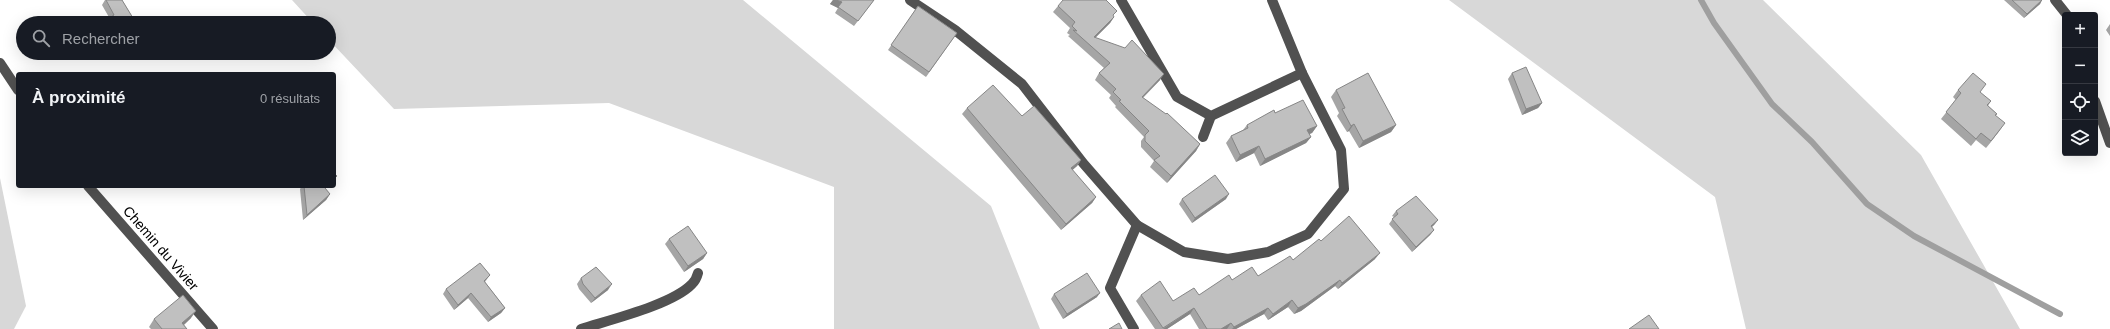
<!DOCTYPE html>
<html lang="fr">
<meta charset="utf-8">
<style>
:root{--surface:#171b24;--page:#242831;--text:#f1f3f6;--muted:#9ea1a6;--line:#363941}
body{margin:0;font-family:Arial,sans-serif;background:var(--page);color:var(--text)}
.controls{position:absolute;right:12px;top:12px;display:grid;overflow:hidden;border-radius:4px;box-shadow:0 4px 16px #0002}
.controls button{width:36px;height:36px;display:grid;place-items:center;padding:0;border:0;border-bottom:1px solid var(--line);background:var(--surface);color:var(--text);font:20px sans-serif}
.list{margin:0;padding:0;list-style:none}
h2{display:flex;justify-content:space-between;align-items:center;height:52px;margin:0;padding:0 16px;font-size:17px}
h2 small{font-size:13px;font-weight:400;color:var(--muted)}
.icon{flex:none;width:22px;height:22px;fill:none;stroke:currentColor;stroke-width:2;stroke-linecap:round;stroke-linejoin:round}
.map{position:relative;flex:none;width:2110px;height:329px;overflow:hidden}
.search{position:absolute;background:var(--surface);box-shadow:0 4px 16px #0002;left:16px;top:16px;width:320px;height:44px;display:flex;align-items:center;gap:10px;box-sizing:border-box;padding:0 14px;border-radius:22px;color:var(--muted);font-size:15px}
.panel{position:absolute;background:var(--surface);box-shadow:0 4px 16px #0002;left:16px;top:72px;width:320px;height:116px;border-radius:4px}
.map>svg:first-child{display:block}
</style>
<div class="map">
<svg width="2110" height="329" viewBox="0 0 2110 329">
<rect width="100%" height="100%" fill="#fff"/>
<g fill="#d8d8d8">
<path d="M 292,0 L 743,0 L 991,206 L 1040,329 L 834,329 L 834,187 L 609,103 L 394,109 L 329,40 L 329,23 L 313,23 Z"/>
<path d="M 1449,0 L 1763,0 L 1921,155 L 2020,329 L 1746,329 L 1715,197 Z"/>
<path d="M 0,178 L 26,306 L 14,329 L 0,329 Z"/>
</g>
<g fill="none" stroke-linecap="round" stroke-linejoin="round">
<path stroke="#9f9f9f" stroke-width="6" d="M 1701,0 L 1714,23 L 1772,104 L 1812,142 L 1867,204 L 1914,236 L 2060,314"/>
<g stroke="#515151" stroke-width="10">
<path d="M 910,0 L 955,30 L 1022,84 L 1083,163 L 1137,225 L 1184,252 L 1228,259 L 1268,252 L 1308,234 L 1344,189 L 1341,150 L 1302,73 L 1272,0"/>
<path d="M 1121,0 L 1177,97 L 1211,116 L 1302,73"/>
<path d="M 2055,0 L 2067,15"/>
<path d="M 0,63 L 18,90"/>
<path d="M 2095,101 L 2110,143"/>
<path d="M 1203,137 L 1211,116"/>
<path d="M 88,186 L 213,329"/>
<path d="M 581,329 C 609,320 672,305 692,284 C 695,281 697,277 698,273"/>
<path d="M 1134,329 L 1110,288 L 1137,225"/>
</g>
</g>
<g fill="#a5a5a5">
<path d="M 105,0 L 122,0 L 136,23 L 107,23 L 110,19 L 102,5 Z"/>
<path d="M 833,0 L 874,0 L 854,26 L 835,13 L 838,8 L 830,4 Z"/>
<path d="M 2004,0 L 2042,0 L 2040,4 L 2024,18 Z"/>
<path d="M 918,6 L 957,33 L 926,77 L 888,50 Z"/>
<path d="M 1058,6 L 1114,17 L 1110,23 L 1095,38 L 1160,80 L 1143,98 L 1200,144 L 1196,151 L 1167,183 L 1150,167 L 1154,161 L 1141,147 L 1141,141 L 1144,137 L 1115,107 L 1116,106 L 1109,98 L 1111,95 L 1095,80 L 1099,73 L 1104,68 L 1068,36 L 1070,35 L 1067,33 L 1070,28 L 1053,12 Z"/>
<path d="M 2110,24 L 2110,36 L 2106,30 Z"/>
<path d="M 1512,73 L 1542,103 L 1538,108 L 1522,115 L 1508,79 Z"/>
<path d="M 1336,90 L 1396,125 L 1391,132 L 1359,148 L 1349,131 L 1347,132 L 1337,116 L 1339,113 L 1331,97 Z"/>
<path d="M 1958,90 L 1980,93 L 1991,101 L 1988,106 L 1997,114 L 1995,115 L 2000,130 L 1986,148 L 1976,140 L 1971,146 L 1941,119 L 1956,100 L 1953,97 Z"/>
<path d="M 967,108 L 1022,116 L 1081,160 L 1077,166 L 1072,170 L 1096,197 L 1092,203 L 1061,230 L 962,114 Z"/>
<path d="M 1275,113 L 1317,126 L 1312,133 L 1309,134 L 1311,137 L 1306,143 L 1260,166 L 1254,153 L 1236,162 L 1226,143 L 1231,136 L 1243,130 L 1247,125 Z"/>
<path d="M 302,186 L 328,186 L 325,189 L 330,194 L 326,200 L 303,220 L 300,189 Z"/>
<path d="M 1182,199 L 1226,199 L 1192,223 L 1179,204 Z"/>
<path d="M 1396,211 L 1438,220 L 1434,225 L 1431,227 L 1434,230 L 1430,235 L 1412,252 L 1389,224 L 1394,217 L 1392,216 Z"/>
<path d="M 669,239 L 707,253 L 703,259 L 684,272 L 665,244 Z"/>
<path d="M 1321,241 L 1375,259 L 1338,289 L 1335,286 L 1301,311 L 1294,314 L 1288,307 L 1268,320 L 1264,314 L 1236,329 L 1199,329 L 1190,314 L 1167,329 L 1155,329 L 1136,301 L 1141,295 L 1173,301 L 1199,295 L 1232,280 L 1258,276 L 1293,260 Z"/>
<path d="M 490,275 L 485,282 L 505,308 L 501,313 L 488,322 L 468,298 L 454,310 L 443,294 L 446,289 Z"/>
<path d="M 581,278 L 608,290 L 591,303 L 579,289 L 577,284 Z"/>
<path d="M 1054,294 L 1097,297 L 1063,319 L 1051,299 Z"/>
<path d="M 191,318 L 184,325 L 187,329 L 151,329 L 149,327 L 154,319 Z"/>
</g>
<g fill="#868686">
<path d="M 833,0 L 836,0 L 842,2 L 838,8 L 830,4 Z"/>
<path d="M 2042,0 L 2040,4 L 2024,18 L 2027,14 Z"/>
<path d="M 1114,17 L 1110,23 L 1090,43 L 1094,37 Z"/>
<path d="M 1164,74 L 1160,80 L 1137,103 L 1142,97 Z"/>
<path d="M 1542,103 L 1538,108 L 1522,115 L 1526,109 Z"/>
<path d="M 2005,123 L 2000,130 L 1986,148 L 1991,141 Z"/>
<path d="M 1354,124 L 1349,131 L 1347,132 L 1351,126 Z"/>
<path d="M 1396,125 L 1391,132 L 1359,148 L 1363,141 Z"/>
<path d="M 1317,126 L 1312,133 L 1302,137 L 1307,130 Z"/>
<path d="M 1311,137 L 1306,143 L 1260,166 L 1265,159 Z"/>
<path d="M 1200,144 L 1196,151 L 1167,183 L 1171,176 Z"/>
<path d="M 1259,146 L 1254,153 L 1236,162 L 1240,155 Z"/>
<path d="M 1081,160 L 1077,166 L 1067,175 L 1071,168 Z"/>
<path d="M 330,194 L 326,200 L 303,220 L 307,215 Z"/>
<path d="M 1229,194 L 1226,199 L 1192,223 L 1195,218 Z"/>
<path d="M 1096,197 L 1092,203 L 1061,230 L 1066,224 Z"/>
<path d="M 1438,220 L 1434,225 L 1427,232 L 1431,226 Z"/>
<path d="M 1434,230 L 1430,235 L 1412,252 L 1416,247 Z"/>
<path d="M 707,253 L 703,259 L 684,272 L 688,266 Z"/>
<path d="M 1380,253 L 1375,259 L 1338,289 L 1342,283 Z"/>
<path d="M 1340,280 L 1335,286 L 1301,311 L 1294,314 L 1298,308 Z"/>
<path d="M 612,284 L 608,290 L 591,303 L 595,298 Z"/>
<path d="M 471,293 L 468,298 L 454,310 L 458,305 Z"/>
<path d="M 1100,293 L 1097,297 L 1063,319 L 1067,314 Z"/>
<path d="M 1292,300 L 1288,307 L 1268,320 L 1273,314 Z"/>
<path d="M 505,308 L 501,313 L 488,322 L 491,317 Z"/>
<path d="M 1194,308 L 1190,314 L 1167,329 L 1163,329 Z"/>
<path d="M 1268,308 L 1264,314 L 1236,329 L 1232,329 L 1234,327 Z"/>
<path d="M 196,311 L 191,318 L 179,329 L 182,323 Z"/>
<path d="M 1231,323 L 1227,329 L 1221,329 Z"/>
</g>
<g fill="#c0c0c0" stroke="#868686">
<path d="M 106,0 L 122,0 L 136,23 L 114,23 L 111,17 L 114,15 Z"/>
<path d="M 836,0 L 874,0 L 858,21 L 838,7 L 842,2 Z"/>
<path d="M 1063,0 L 1106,0 L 1117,11 L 1113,15 L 1114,17 L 1094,37 L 1125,48 L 1132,40 L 1164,74 L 1142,97 L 1166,114 L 1167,113 L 1200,144 L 1171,176 L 1154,160 L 1160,156 L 1145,141 L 1145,135 L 1149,131 L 1119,101 L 1121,100 L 1113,92 L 1116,89 L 1099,73 L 1110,63 L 1073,30 L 1077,31 L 1072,26 L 1075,22 L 1058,6 Z"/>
<path d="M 2012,0 L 2042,0 L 2027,14 Z"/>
<path d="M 918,6 L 957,33 L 929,72 L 891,45 Z"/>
<path d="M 1526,67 L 1542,103 L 1526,109 L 1512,73 Z"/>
<path d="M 1368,73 L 1396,125 L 1363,141 L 1354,124 L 1351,126 L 1342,109 L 1345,108 L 1336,90 Z"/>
<path d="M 1973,73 L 1986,84 L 1980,92 L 1991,101 L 1987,105 L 1997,114 L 1995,115 L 2005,123 L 1991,141 L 1981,133 L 1976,139 L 1946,112 L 1961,93 L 1958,90 Z"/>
<path d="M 993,85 L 1022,116 L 1034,106 L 1081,160 L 1071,168 L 1096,197 L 1066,224 L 967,108 Z"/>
<path d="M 1303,100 L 1317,126 L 1307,130 L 1311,137 L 1265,159 L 1259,146 L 1240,155 L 1231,136 L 1248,128 L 1247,125 L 1274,110 L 1275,113 Z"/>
<path d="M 334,173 L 337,176 L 334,179 Z"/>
<path d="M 1215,175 L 1229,194 L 1195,218 L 1182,199 Z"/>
<path d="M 304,186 L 327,186 L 325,188 L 330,194 L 307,215 Z"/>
<path d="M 1416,196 L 1438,220 L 1431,226 L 1434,230 L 1416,247 L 1392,219 L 1398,214 L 1396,211 Z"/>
<path d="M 1349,216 L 1380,253 L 1342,283 L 1340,280 L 1306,304 L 1298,308 L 1292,300 L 1273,314 L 1268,308 L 1234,327 L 1231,323 L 1221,329 L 1207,329 L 1194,308 L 1163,328 L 1141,295 L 1160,281 L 1173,301 L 1194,288 L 1199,295 L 1229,275 L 1232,280 L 1252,267 L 1258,276 L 1290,256 L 1293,260 L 1319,239 L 1321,241 Z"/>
<path d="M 688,226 L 707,253 L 688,266 L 669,239 Z"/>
<path d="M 480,263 L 490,275 L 484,281 L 505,308 L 491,317 L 471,293 L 458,305 L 446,289 Z"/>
<path d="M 596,267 L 612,284 L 595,298 L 583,284 L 581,278 Z"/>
<path d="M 1087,273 L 1100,293 L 1067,314 L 1054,294 Z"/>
<path d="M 183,295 L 196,311 L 182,323 L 187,329 L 162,329 L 154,319 Z"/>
<path d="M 1649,315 L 1659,329 L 1629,329 Z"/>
<path d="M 1119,323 L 1122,329 L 1109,329 Z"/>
</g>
<g text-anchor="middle" stroke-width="3" stroke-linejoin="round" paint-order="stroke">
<g font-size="14" fill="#000" stroke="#fff">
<text transform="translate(161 248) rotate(49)" y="5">Chemin du Vivier</text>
</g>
</g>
</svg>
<div class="controls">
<button>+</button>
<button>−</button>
<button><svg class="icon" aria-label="locate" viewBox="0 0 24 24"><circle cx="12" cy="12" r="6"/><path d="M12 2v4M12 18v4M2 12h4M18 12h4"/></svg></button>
<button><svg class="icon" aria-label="layers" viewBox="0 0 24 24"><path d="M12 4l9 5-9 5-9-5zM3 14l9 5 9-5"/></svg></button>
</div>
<div class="search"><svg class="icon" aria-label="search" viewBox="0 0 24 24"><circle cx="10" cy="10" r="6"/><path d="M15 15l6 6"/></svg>Rechercher</div>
<section class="panel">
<h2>À proximité<small>0 résultats</small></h2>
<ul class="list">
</ul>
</section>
</div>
